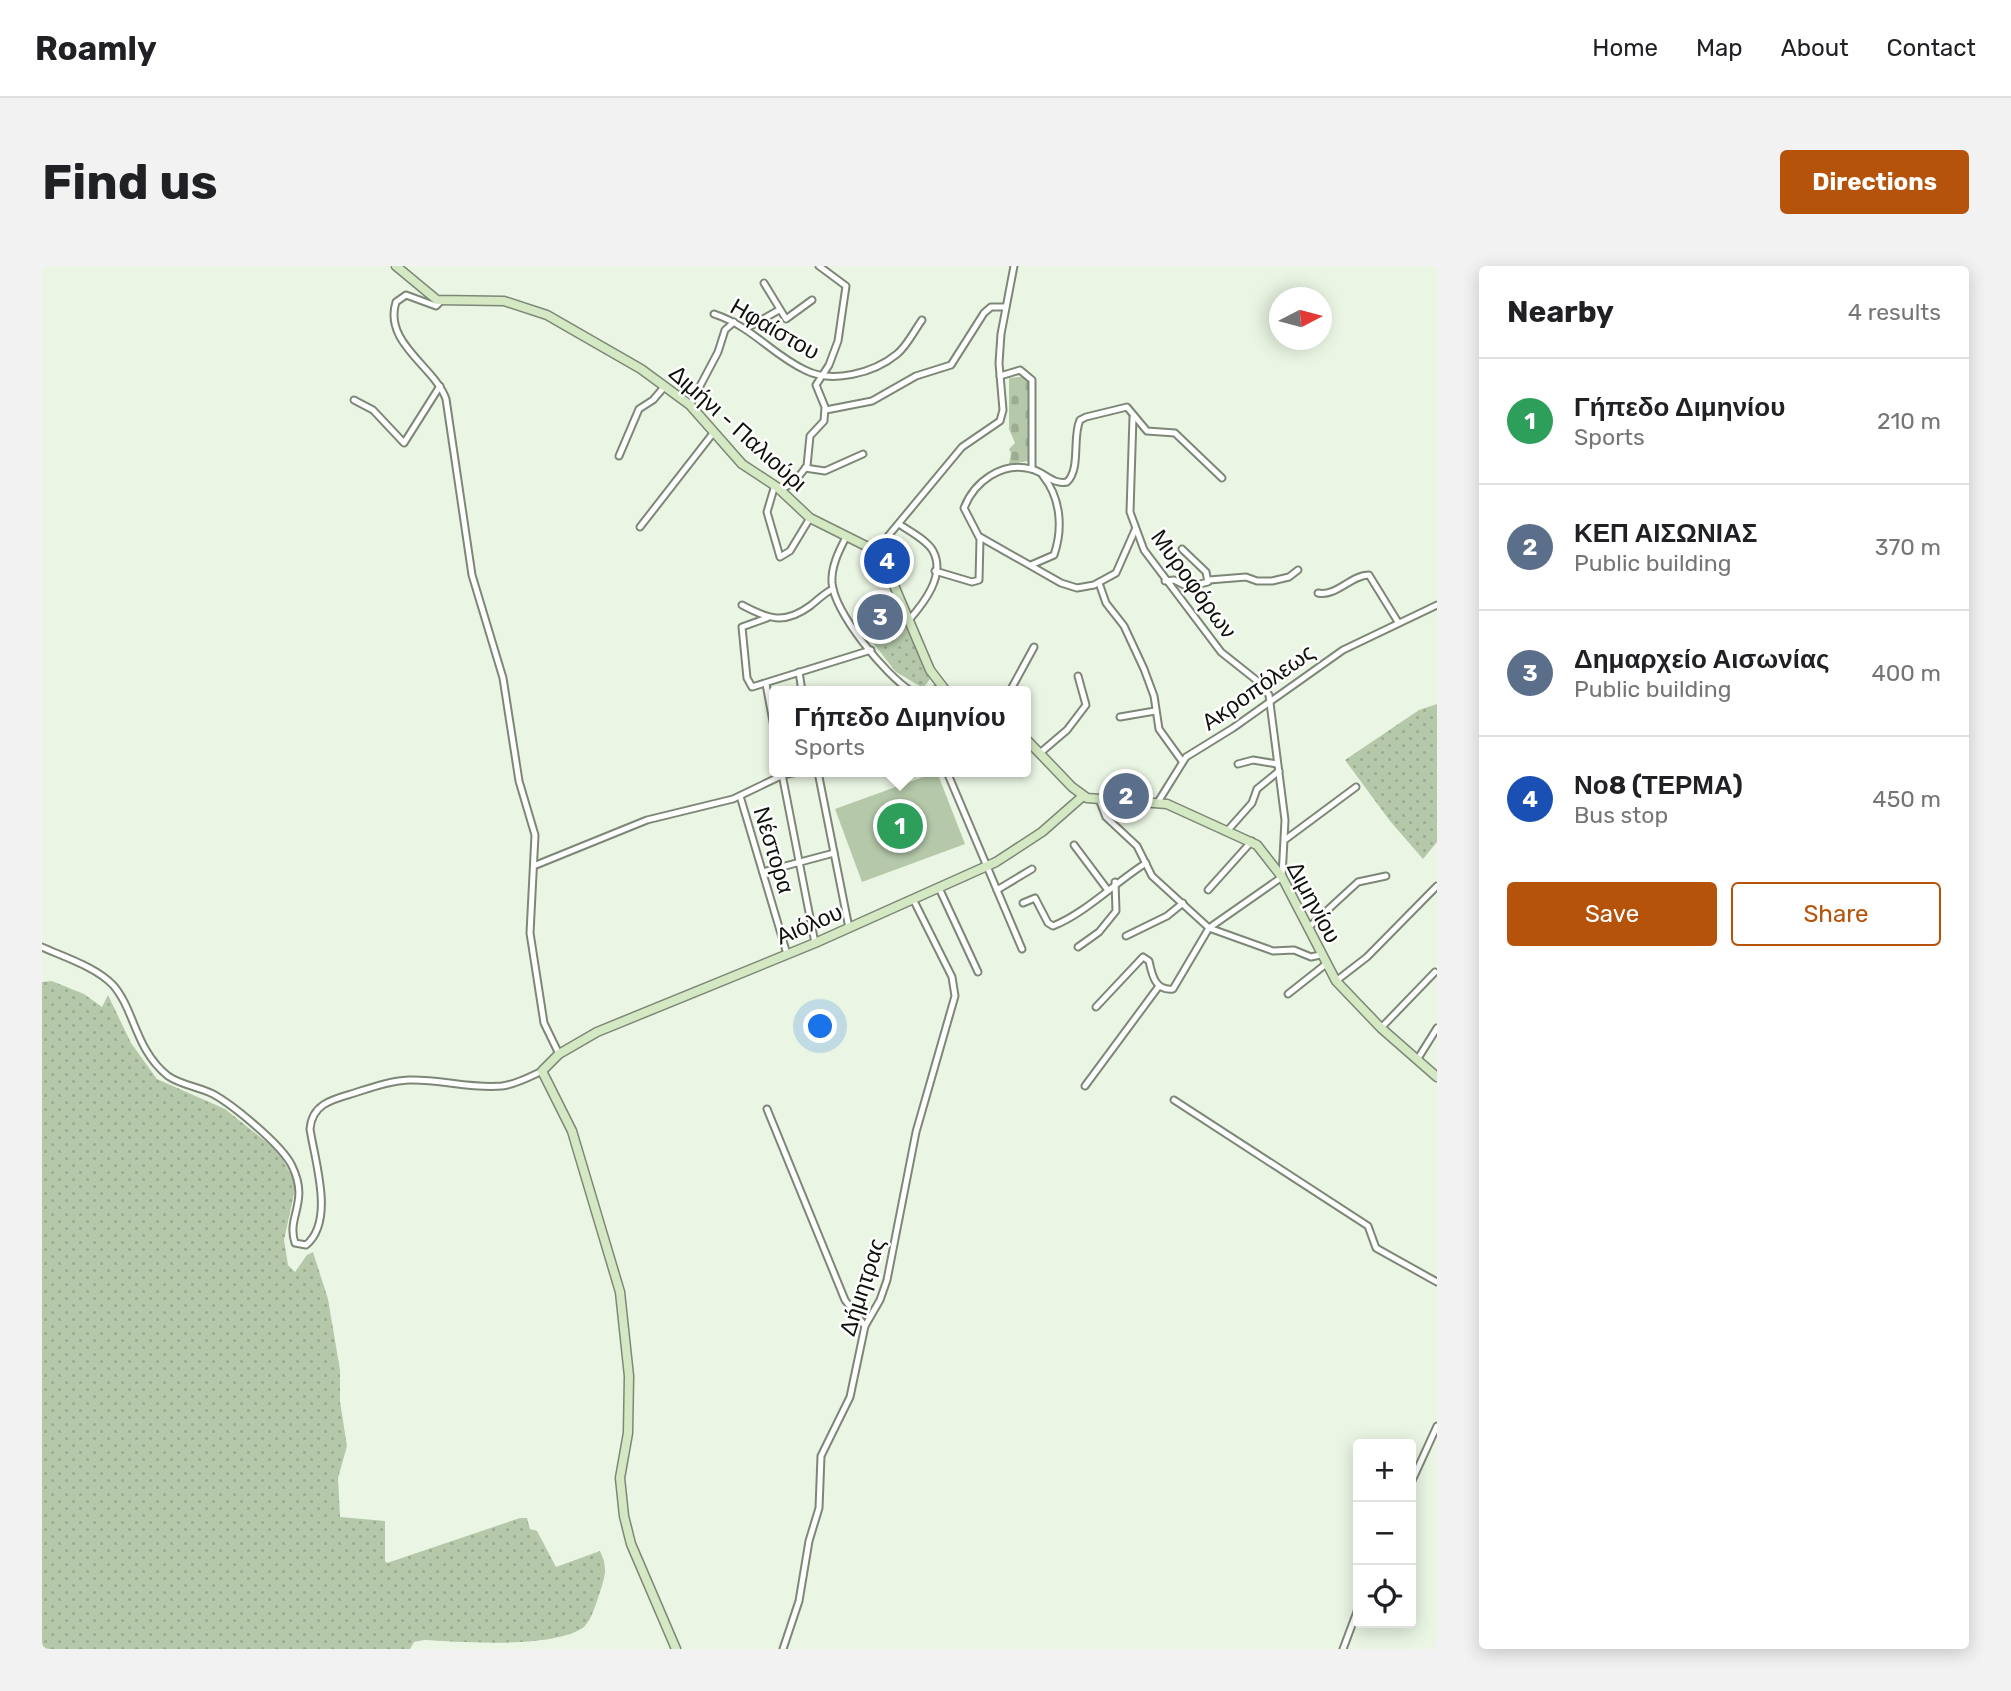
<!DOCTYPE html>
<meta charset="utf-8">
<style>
:root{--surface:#fff;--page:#f2f2f2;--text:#202124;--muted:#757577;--line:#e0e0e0;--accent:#b45309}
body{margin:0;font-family:Rubik,sans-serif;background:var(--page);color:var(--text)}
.controls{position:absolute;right:21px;bottom:21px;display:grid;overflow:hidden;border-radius:7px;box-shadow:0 4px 18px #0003}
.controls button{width:63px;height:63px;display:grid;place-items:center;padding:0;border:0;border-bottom:2px solid var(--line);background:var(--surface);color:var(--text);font:35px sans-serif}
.compass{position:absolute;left:1227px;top:21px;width:63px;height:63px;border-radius:50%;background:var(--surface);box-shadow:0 4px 18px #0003;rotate:84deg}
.you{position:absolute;left:779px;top:761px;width:24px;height:24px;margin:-18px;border:5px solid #fff;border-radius:50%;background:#1a73e8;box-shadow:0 0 0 10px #1a73e833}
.badge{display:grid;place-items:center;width:46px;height:46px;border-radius:50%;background:var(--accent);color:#fff;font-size:23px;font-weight:700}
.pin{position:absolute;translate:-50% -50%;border:4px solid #fff;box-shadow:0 2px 7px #0006}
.popup{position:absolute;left:727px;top:420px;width:262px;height:91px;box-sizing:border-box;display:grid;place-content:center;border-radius:7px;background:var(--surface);filter:drop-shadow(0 2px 5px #0005);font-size:23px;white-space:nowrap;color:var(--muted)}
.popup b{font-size:26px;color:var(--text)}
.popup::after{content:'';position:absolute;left:50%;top:100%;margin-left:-14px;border:14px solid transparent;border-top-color:var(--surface)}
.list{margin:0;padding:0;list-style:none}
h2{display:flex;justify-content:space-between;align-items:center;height:91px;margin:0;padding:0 28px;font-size:30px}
h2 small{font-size:23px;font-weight:400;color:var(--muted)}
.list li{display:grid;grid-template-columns:46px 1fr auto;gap:21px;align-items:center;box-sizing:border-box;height:126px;padding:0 28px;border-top:2px solid var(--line)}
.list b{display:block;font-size:26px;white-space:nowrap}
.list p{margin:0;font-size:23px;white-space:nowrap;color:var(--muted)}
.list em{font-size:23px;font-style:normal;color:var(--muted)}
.actions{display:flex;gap:14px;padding:21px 28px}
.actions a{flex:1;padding:16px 0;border:2px solid var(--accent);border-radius:7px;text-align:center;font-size:24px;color:var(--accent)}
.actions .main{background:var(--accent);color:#fff}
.icon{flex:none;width:38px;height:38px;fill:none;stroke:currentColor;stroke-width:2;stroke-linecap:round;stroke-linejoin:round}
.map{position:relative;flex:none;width:1395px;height:1383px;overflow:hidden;border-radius:7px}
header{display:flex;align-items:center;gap:42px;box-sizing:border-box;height:98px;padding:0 35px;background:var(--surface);border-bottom:2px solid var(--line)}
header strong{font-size:33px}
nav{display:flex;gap:38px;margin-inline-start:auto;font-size:24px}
.intro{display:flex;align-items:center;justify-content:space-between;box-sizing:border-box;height:168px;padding:0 42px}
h1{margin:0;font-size:49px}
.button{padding:18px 32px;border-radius:7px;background:var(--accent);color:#fff;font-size:24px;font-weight:700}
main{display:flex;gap:42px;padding:0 42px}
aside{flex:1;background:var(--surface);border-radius:7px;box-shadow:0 4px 18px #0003}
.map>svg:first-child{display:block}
</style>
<header>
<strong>Roamly</strong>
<nav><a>Home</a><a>Map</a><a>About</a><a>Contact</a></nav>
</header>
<div class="intro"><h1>Find us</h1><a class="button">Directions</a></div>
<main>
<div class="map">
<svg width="1395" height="1383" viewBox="0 0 1395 1383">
<defs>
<pattern id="grass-dots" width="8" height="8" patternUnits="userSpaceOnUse" patternTransform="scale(1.75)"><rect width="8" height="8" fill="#b5c9aa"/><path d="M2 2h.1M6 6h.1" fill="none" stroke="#9aac91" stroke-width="1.8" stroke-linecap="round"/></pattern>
<pattern id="cemetery-stones" width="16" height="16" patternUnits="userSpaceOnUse" patternTransform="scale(1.75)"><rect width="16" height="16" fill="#b5c9aa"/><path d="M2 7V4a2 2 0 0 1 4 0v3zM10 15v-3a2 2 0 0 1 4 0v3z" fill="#9aac91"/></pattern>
</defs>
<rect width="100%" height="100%" fill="#eaf5e3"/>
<g fill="url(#grass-dots)">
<path d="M 861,355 L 888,413 L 881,422 L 854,406 L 831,377 L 850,359 Z"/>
<path d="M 1395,438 L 1395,576 L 1381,593 L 1348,555 L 1303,494 L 1377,444 Z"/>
<path d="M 10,715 L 42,728 L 60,741 L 66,729 L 89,777 L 115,813 L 183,843 L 237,886 L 254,919 L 242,974 L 246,999 L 253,1006 L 265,989 L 271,986 L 286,1033 L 298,1104 L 298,1136 L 305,1180 L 296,1212 L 298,1251 L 343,1255 L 343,1295 L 345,1297 L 478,1252 L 485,1252 L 488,1263 L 495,1265 L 514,1301 L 558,1285 C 567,1302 562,1314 556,1332 C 553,1341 549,1354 542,1361 C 511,1383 422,1376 382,1374 L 372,1376 L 368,1383 L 0,1383 L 0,716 Z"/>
</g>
<path fill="url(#cemetery-stones)" d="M 986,110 C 991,126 990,179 986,195 L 967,198 L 969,187 L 967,183 L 973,177 L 967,163 L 967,112 Z"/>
<path fill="#b5c9aa" d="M 895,506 L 923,578 L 820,616 L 793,543 Z"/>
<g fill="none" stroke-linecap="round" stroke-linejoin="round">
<g stroke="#7d8777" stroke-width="9">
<g id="street">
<path d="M 722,17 L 744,53 L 770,34"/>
<path d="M 399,35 L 394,40 L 364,29 L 354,36 C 341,77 393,101 404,133 L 430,309 L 461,412 L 477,515 L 493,569 L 488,667 L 502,757 L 517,788"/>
<path d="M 672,48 C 711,61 729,88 763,104 C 790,118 832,107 855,88 C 865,80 872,65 880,54"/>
<path d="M 705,62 L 737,44"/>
<path d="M 958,110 L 978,104 L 990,114 L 990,203"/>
<path d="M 312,134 L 331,144 L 362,177 L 398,120"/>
<path d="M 648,139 L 676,86 L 683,64 L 692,56"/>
<path d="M 784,144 L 830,135 L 874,110 L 909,99 L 942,47 L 949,41 L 962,41"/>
<path d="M 577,190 L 597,143 L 611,134 L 623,120"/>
<path d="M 763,202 L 783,205 L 821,188"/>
<path d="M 733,219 L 725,246 L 738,291 L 748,285 L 768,252"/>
<path d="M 739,224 L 753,215 L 765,200 L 768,170 L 782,155 L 783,141 L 774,119 L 787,99 L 796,75 L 804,20 L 777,0"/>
<path d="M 857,258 C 867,265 885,274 891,285 C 904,309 882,337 867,354"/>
<path d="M 598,261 L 672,166"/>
<path d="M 804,271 C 797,285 789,300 790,317 C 793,347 843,409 869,425"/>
<path d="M 938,271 L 1019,317 L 1035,322 L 1052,319 L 1074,307 L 1093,264"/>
<path d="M 832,287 L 920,181 L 958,155 L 961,144 L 957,97 L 959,68 L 972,0"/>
<path d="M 989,299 L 1012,289 C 1021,263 1019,232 1001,210"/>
<path d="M 893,305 L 930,316 L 937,314 L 938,273 L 922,242 C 932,216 960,195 989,203 C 1003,206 1010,219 1025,216 C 1039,203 1030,171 1038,154 L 1044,151 L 1085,141 L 1105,165 L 1133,167 L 1180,212"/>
<path d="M 1167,314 L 1204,311 L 1215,315 L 1230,315 L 1247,311 L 1256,304"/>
<path d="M 1123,315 L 1132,314 L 1146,321 L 1166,316 L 1164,306 L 1140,283"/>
<path d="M 1057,317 L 1064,337 L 1082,360 L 1102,403 L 1112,430 L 1117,463 L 1140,495"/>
<path d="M 1276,327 C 1294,331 1309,309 1327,309 L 1356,356"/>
<path d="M 700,339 C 726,353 742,359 768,340 C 776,334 782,327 791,323"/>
<path d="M 725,352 L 700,361 L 705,412 L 710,421 L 829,384"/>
<path d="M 757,406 L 760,425"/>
<path d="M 724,418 L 732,461"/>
<path d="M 891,425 L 899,421"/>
<path d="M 968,425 L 992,381"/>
<path d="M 1078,451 L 1113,445"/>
<path d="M 998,487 L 1025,464 L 1044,439 L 1036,410"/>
<path d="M 1196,498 L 1211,494 L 1235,498"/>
<path d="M 776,506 L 807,662"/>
<path d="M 905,506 L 980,683"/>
<path d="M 740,508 L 773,677"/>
<path d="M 698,530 L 745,688"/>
<path d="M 1057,533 L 1064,551 L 1095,580 L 1110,610 L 1167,662 L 1231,685 L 1252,684 L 1269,691 L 1278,689"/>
<path d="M 1116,536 L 1144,491 L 1191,462 L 1301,384 L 1395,339"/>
<path d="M 1186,564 L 1210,537 L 1215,523 L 1237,505"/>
<path d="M 1244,573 L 1314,521"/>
<path d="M 1032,579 L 1065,623"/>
<path d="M 494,599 L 605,554 L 691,533 L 741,509 L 755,506"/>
<path d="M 721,606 L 792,587"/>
<path d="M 897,622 L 936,706"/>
<path d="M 955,624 L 990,603"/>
<path d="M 1166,624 L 1210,575"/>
<path d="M 981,637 L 993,632 L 1006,657 L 1011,660 C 1042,648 1074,616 1104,597"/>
<path d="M 1266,662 L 1316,616 L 1344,610"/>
<path d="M 1084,670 L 1125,650 L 1141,637"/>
<path d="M 0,681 C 22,691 54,701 71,719 C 93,744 93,784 126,810 C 139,819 157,821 171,828 C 191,839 240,879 250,900 C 268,937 244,950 253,977 L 264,979 C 293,955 273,896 268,863 C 270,839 288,834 309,828 C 328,822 347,815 367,814 C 398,813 429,823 460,820 C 475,818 487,811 500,805"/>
<path d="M 1036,681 L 1057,666 L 1074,645 L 1073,616"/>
<path d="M 1294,715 L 1325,691 L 1395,620"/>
<path d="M 1246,728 L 1284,698"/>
<path d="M 1054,741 L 1101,691 L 1107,695 C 1110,709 1113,725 1131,723 L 1167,662 L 1240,611 L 1243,554 L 1227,429 L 1218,417 L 1179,386 L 1102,284 L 1088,246 L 1091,151"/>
<path d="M 1339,762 L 1393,706"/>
<path d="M 1375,794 L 1395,762"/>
<path d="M 1043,820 L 1117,720"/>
<path d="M 1132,834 L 1326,960 L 1334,982 L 1395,1016"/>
<path d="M 725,843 L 803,1034 L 823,1060"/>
<path d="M 1369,1217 L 1395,1160"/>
<path d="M 741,1383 L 757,1335 L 767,1275 L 777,1242 L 779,1190 L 808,1131 L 823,1060 L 838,1034 L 845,1014 L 874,866 L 913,730 L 910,711 L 871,633"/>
<path d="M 1301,1383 L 1316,1343"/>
</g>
</g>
<g stroke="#7d8777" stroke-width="11">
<g id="secondary">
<path d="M 354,0 L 395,34 L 462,35 L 505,49 L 599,103 L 648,139 L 700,198 L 735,221 L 768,252 L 826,281 L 837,292 L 848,310 L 888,404 L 904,425"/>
<path d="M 984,473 L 1030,521 L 1045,532 L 1125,538 L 1215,579 L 1240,611 L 1294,715 L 1339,762 L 1395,811"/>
<path d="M 634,1383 L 589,1278 L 582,1250 L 578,1212 L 586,1167 L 587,1110 L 578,1026 L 530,865 L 500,805 L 517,788 L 555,766 L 773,677 L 954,596 L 1000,566 L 1041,530"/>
</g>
</g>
<use href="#street" stroke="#fff" stroke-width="5"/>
<use href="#secondary" stroke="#d4e8c3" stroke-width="8"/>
</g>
<g text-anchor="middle" stroke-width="5" stroke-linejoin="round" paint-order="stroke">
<g font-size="23" fill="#0f120c" stroke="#fff">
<text transform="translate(733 63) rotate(30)" y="8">Ηφαίστου</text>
<text transform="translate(696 162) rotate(42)" y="8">Διμήνι - Παλιούρι</text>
<text transform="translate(1152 318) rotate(54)" y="8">Μυροφόρων</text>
<text transform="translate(1216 421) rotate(-35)" y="8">Ακροπόλεως</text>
<text transform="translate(732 584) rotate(73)" y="8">Νέστορα</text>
<text transform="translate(1272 636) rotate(62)" y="8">Διμηνίου</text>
<text transform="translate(767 658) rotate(-23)" y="8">Αιόλου</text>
<text transform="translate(820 1021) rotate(-72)" y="8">Δήμητρας</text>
</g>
</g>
</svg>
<div class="controls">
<button>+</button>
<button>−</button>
<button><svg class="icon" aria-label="locate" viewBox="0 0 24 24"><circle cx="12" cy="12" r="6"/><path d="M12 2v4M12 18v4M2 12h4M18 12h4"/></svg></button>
</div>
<svg class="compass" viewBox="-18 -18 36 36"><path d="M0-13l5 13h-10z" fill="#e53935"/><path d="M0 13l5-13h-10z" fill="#757577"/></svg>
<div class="you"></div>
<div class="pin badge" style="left:858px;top:560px;background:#2e9e5b">1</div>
<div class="popup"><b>Γήπεδο Διμηνίου</b>Sports</div>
<div class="pin badge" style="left:1084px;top:530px;background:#5c6f8a">2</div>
<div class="pin badge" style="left:838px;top:351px;background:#5c6f8a">3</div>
<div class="pin badge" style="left:845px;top:295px;background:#1a4fb4">4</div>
</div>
<aside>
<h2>Nearby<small>4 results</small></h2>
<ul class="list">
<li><span class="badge" style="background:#2e9e5b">1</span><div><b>Γήπεδο Διμηνίου</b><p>Sports</p></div><em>210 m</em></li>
<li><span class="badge" style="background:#5c6f8a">2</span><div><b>ΚΕΠ ΑΙΣΩΝΙΑΣ</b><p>Public building</p></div><em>370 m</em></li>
<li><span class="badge" style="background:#5c6f8a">3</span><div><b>Δημαρχείο Αισωνίας</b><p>Public building</p></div><em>400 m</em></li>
<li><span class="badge" style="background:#1a4fb4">4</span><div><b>Νο8 (ΤΕΡΜΑ)</b><p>Bus stop</p></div><em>450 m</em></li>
</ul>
<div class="actions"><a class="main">Save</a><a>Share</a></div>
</aside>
</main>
